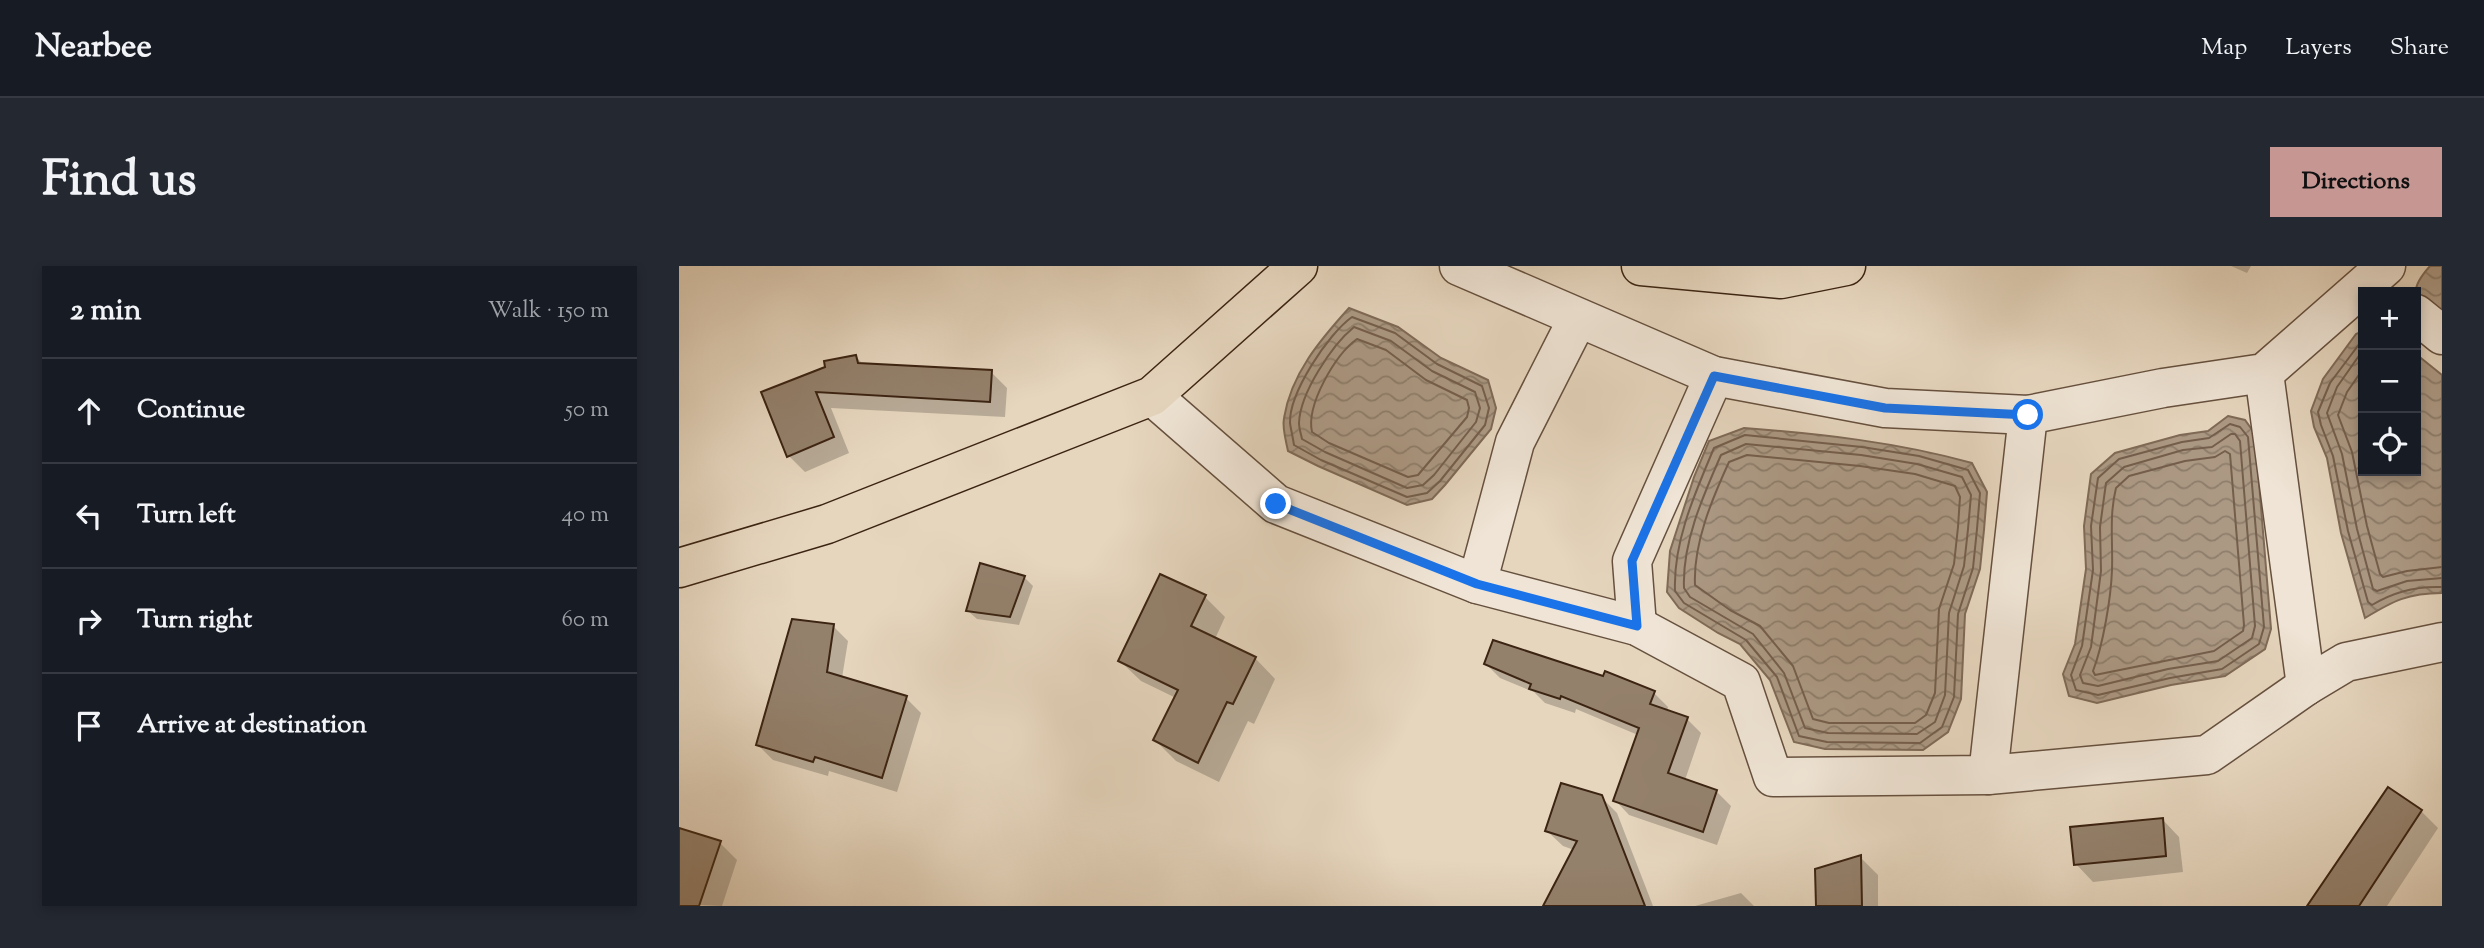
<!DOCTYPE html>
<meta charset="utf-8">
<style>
:root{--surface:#171b24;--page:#242831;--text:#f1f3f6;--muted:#9ea1a6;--line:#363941;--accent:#c59692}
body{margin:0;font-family:"Sorts Mill Goudy",serif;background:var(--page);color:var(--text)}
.controls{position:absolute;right:21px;top:21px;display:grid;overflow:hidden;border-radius:0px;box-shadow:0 4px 10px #0003}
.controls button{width:63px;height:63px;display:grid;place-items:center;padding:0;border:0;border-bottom:2px solid var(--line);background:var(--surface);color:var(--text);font:35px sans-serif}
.stop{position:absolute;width:21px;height:21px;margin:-16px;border:5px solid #1a73e8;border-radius:50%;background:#fff}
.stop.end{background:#1a73e8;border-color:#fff;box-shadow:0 2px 7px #0008}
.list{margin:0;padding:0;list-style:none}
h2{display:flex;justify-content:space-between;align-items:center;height:91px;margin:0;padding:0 28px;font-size:30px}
h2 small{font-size:23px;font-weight:400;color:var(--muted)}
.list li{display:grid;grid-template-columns:46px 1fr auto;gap:21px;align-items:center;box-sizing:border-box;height:105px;padding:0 28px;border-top:2px solid var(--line)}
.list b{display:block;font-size:26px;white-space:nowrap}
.list em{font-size:23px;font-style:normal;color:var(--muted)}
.icon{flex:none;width:38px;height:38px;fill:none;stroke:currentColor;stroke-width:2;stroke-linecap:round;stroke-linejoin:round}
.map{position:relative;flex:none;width:1763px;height:640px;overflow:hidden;border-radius:0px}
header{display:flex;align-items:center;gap:42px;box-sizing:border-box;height:98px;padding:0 35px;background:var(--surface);border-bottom:2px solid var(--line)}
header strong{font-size:33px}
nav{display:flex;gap:38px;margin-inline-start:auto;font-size:24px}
.intro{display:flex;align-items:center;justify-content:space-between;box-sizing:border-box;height:168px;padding:0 42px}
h1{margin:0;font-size:49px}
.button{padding:18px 32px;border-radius:0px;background:var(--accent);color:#111;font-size:24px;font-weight:700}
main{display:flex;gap:42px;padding:0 42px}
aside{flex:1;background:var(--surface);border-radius:0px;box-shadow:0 4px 10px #0003}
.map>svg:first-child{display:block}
</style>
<header>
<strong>Nearbee</strong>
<nav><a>Map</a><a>Layers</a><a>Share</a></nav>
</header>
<div class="intro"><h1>Find us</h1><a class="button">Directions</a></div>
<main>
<aside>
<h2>2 min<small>Walk · 150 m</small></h2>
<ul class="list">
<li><svg class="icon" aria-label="ahead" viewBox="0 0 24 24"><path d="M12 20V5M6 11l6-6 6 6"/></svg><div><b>Continue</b></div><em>50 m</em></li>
<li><svg class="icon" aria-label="left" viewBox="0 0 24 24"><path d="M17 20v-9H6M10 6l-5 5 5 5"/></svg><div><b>Turn left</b></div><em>40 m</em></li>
<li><svg class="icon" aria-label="right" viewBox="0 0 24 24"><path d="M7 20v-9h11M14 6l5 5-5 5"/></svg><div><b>Turn right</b></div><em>60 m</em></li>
<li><svg class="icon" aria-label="arrive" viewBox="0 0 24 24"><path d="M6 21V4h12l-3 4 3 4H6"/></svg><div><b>Arrive at destination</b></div></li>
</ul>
</aside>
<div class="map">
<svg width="1763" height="640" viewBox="0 0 1763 640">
<defs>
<pattern id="water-waves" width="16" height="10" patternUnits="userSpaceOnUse" patternTransform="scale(1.75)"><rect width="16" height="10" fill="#ac9984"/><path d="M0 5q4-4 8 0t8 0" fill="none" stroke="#8d7d6b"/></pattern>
</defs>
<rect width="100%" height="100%" fill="#e6d6be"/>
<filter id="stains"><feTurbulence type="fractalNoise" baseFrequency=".00286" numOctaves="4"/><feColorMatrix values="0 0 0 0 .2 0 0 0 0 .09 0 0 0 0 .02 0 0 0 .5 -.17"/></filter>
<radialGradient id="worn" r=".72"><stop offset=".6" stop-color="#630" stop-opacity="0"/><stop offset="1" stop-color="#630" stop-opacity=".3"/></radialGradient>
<g fill="url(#water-waves)" stroke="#7f6a57" stroke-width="2">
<path d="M 1751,0 L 1763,0 L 1763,54 C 1738,33 1725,29 1751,0 Z"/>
<path d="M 670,42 L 719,61 L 762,92 L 809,114 L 817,142 L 812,163 L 766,219 L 753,233 L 728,239 L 639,200 L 609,185 C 607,175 603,162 605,152 C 612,108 641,74 670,42 Z"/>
<path d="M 1684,65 L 1684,205 L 1737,205 L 1737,88 L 1763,109 L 1763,327 C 1729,327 1714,335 1686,352 L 1662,267 L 1648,192 L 1635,161 L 1632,145 L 1644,113 L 1677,68 Z"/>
<path d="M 1549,150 L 1566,154 L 1576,168 L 1592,363 L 1586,383 L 1546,410 L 1492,419 L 1418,437 L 1390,430 L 1384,408 L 1396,378 L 1407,303 L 1405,260 L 1412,208 L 1436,187 L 1501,169 L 1529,165 Z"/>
<path d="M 1065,162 C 1142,168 1218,176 1293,197 L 1308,226 L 1305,264 L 1301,303 L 1286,348 L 1282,433 L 1269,466 L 1244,484 L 1146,483 L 1115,476 L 1091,414 L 1061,378 L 1039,367 L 1000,342 L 988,326 L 991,285 L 1015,211 L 1030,175 Z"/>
</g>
<g fill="#0003">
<path d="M 1552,0 L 1572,0 L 1568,7 Z"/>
<path d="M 177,91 L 185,99 L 312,106 L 328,122 L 326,151 L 152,142 L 170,187 L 126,206 L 110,190 L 84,127 Z"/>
<path d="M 345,311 L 354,320 L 340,359 L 298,353 L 289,345 Z"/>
<path d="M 526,331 L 546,351 L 536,373 L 576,392 L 596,413 L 575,458 L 569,455 L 540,516 L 497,495 L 476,474 L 497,432 L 462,415 L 441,395 Z"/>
<path d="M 154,360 L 169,375 L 163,412 L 227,432 L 242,447 L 218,526 L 150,505 L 149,510 L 94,494 L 79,479 Z"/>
<path d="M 807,398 L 975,427 L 989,441 L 988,446 L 1008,453 L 1022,467 L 1006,514 L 1037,525 L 1052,540 L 1038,579 L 950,549 L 936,534 L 959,469 L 897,443 L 896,447 L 866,437 L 855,426 L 821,412 Z"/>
<path d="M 922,531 L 938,547 L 974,640 L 866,640 L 895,584 L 884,580 L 868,565 Z"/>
<path d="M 1742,545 L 1759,562 L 1708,640 L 1650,640 Z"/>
<path d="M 1483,553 L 1500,571 L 1504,606 L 1414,616 L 1397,598 Z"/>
<path d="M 0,564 L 41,577 L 58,594 L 43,640 L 0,638 Z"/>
<path d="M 1181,591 L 1199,609 L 1199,640 L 1138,640 Z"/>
<path d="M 1062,627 L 1075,640 L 1016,640 Z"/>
</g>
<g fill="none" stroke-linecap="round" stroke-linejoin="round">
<g stroke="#745e4c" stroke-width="2">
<path d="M 673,51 L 716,67 L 758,98 L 803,120 L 810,142 L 806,159 L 761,215 L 748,227 L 728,231 L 642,194 L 615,179 C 614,172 612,164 611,157 C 610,127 649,68 673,51 Z"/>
<path d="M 675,61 L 712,75 L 753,105 L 796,126 L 801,142 L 797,156 L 755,209 L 744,219 L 728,222 L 646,186 L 623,173 C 622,168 620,162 620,157 C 621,127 653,79 675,61 Z"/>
<path d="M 678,73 L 707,84 L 747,114 L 788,134 L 790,142 L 788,151 L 739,209 L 729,211 L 650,177 L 633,166 C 627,139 656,89 678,73 Z"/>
<path d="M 1684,73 L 1651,117 L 1639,146 L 1642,159 L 1654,190 L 1669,265 L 1689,336 L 1693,339 C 1714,326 1738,320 1763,321"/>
<path d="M 1684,84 L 1658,121 L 1648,147 L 1663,188 L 1678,263 L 1694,323 L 1698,325 L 1728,315 L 1763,312"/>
<path d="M 1684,103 L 1668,126 L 1659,149 L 1673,186 L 1688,260 L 1701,308 L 1704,311 L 1728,305 L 1763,301"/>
<path d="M 1551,158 L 1561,161 L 1569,171 L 1585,361 L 1580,378 L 1543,403 L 1491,412 L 1419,429 L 1397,424 L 1392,409 L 1403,380 L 1414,304 L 1412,260 L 1419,212 L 1440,193 L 1503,176 L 1530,172 Z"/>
<path d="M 1552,168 L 1556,168 L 1561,175 L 1576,360 L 1573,372 L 1539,395 L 1489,403 L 1419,420 L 1404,417 L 1401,409 L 1412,381 L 1422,305 L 1421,261 L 1427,217 L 1445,201 L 1504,184 L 1533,181 Z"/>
<path d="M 1066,169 L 1183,181 L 1240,190 L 1289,204 L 1301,227 L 1298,263 L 1294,302 L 1279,348 L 1275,431 L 1263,461 L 1241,477 L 1148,476 L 1120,470 L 1098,411 L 1067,374 L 1005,337 L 996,325 C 994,276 1016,227 1035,182 Z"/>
<path d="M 1067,178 L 1182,189 L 1238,198 L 1283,211 L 1292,229 L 1289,263 L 1285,300 L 1270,347 L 1266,429 L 1256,456 L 1238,468 L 1149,467 L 1126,462 L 1105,407 L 1074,368 L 1011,331 L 1005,322 C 1003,277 1024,230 1042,189 Z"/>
<path d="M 1546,185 L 1551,188 L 1565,359 L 1564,365 L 1535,385 L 1416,409 L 1414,405 C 1424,379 1432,332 1433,304 C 1434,276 1430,250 1437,222 L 1450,210 L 1506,195 L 1536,191 Z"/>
<path d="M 1068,189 L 1181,200 L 1236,208 L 1276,220 L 1281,231 L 1279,261 L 1275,298 L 1260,343 L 1256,427 L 1247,449 L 1236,457 L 1150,457 L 1134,453 L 1114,400 L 1081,360 L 1051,344 L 1016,319 C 1014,278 1033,233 1050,196 Z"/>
</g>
</g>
<g fill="#94816c" stroke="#3c2413" stroke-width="2">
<path d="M 177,89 L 179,97 L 313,104 L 311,136 L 137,126 L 155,171 L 108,191 L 82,126 L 146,101 L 145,95 Z"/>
<path d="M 301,297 L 346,310 L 331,351 L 287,345 Z"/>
<path d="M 481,308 L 527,329 L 512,360 L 577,391 L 554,438 L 548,436 L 519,497 L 474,474 L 499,424 L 439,395 Z"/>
<path d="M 113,353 L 155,358 L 148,406 L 228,430 L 203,512 L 136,491 L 134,496 L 77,479 Z"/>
<path d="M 814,374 L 924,410 L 926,405 L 976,425 L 971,438 L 1009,451 L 989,507 L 1038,524 L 1024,566 L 934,535 L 960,462 L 882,430 L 881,433 L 850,423 L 852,418 L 805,398 Z"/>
<path d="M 882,517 L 923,529 L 966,640 L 864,640 L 898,575 L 866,565 Z"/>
<path d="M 1709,521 L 1743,544 L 1680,640 L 1628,640 Z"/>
<path d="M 1484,552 L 1487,590 L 1395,599 L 1391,561 Z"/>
<path d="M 0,562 L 42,575 L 20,640 L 0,640 Z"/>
<path d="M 1182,589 L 1183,640 L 1137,640 L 1136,603 Z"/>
</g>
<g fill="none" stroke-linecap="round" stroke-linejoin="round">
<g stroke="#66503e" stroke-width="41">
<g id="minor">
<path d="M 780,0 L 1035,110 L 1206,142 L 1349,149 L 1484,122 L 1585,107 L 1707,0"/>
<path d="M 1737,48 L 1763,69"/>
<path d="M 1585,107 L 1627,420"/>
<path d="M 473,130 L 597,238 L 798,318 L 958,360 L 1062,416 L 1094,511 L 1309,509 L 1528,489 L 1627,420 L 1667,396 L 1763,376"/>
<path d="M 798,318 L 836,176 L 899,52"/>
<path d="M 958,360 L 953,295 L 1035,110"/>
<path d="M 1309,509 L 1349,149"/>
</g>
</g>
<g stroke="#3c2413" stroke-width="41">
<g id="major">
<path d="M 962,0 L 1102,13 L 1167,0"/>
<path d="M 0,302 L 148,258 L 473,130 L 619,0"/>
</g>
</g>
<use href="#minor" stroke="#efe4d5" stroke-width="38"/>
<use href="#major" stroke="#e6d6be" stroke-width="38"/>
</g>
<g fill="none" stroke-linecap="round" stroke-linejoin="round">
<path stroke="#1a73e8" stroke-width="9" d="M 597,238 L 798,318 L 958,360 L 953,295 L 1035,110 L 1206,142 L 1349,149"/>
</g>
<rect width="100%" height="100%" filter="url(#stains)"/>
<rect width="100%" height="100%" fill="url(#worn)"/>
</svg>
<div class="controls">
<button>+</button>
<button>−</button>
<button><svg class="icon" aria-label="locate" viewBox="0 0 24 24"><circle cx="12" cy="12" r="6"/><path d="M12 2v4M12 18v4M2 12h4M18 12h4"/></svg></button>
</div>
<div class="stop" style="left:1349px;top:149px"></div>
<div class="stop end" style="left:597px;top:238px"></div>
</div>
</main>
